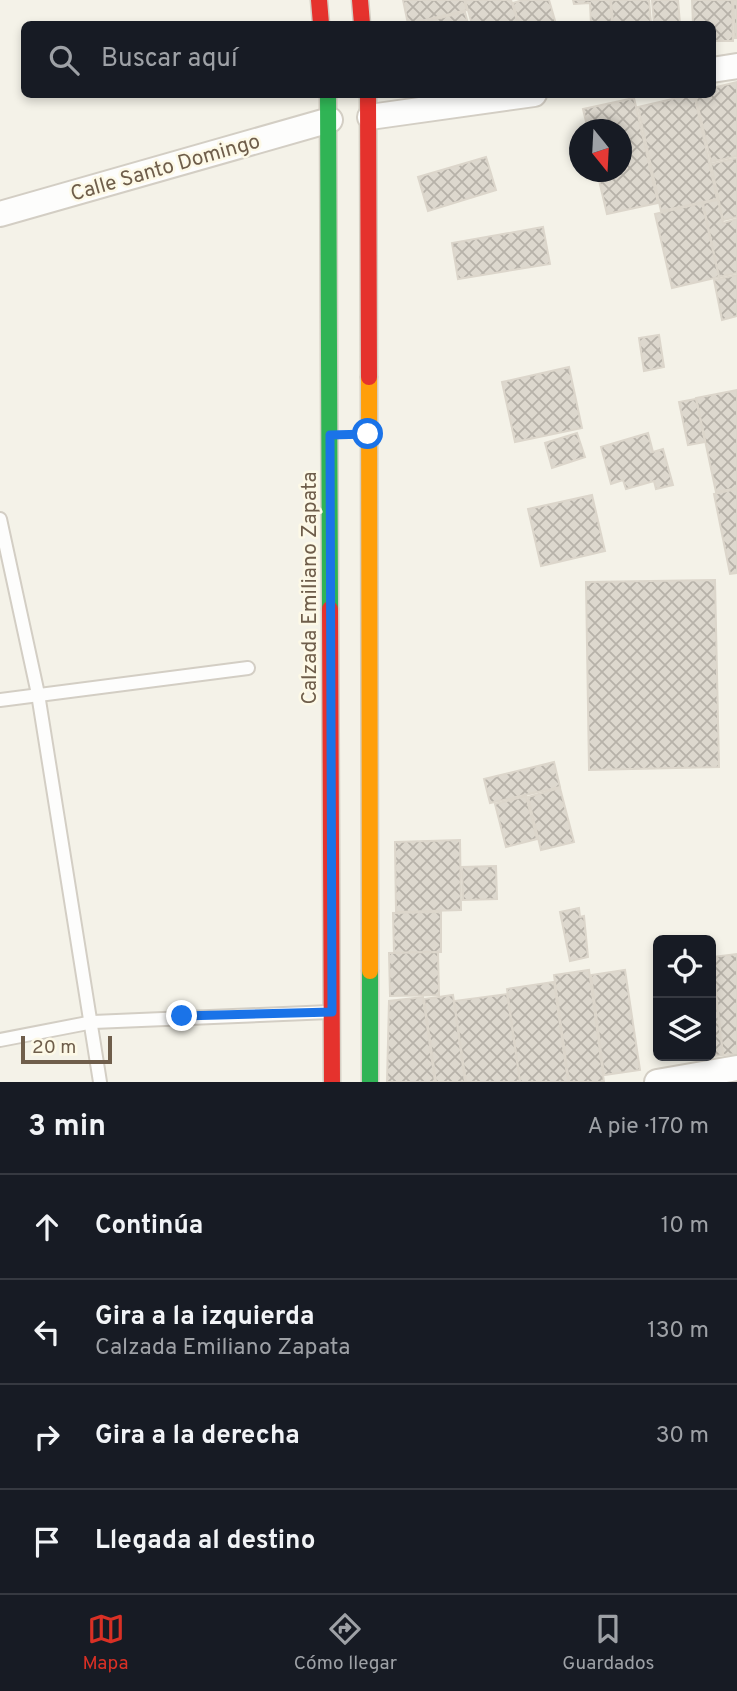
<!DOCTYPE html>
<html lang="es">
<meta charset="utf-8">
<style>
:root{--surface:#171b24;--page:#242831;--text:#f1f3f6;--muted:#9ea1a6;--line:#363941;--accent:#d93025}
body{margin:0;font-family:Overpass,sans-serif;background:var(--page);color:var(--text)}
.controls{position:absolute;right:21px;bottom:21px;display:grid;overflow:hidden;border-radius:10px;box-shadow:0 4px 10px #0003}
.controls button{width:63px;height:63px;display:grid;place-items:center;padding:0;border:0;border-bottom:2px solid var(--line);background:var(--surface);color:var(--text);font:35px sans-serif}
.compass{position:absolute;left:569px;top:119px;width:63px;height:63px;border-radius:50%;background:var(--surface);box-shadow:0 4px 10px #0003;rotate:162deg}
.scale{position:absolute;left:21px;bottom:18px;width:91px;box-sizing:border-box;padding-left:7px;border:4px solid #6f5e4b;border-top:0;font-size:19px;line-height:24px;white-space:nowrap;color:#6f5e4b;-webkit-text-stroke:5px #fdf9e7;paint-order:stroke}
.stop{position:absolute;width:21px;height:21px;margin:-16px;border:5px solid #1a73e8;border-radius:50%;background:#fff}
.stop.end{background:#1a73e8;border-color:#fff;box-shadow:0 2px 7px #0008}
.list{margin:0;padding:0;list-style:none}
h2{display:flex;justify-content:space-between;align-items:center;height:91px;margin:0;padding:0 28px;font-size:30px}
h2 small{font-size:23px;font-weight:400;color:var(--muted)}
.list li{display:grid;grid-template-columns:46px 1fr auto;gap:21px;align-items:center;box-sizing:border-box;height:105px;padding:0 28px;border-top:2px solid var(--line)}
.list b{display:block;font-size:26px;white-space:nowrap}
.list p{margin:0;font-size:23px;white-space:nowrap;color:var(--muted)}
.list em{font-size:23px;font-style:normal;color:var(--muted)}
.icon{flex:none;width:38px;height:38px;fill:none;stroke:currentColor;stroke-width:2;stroke-linecap:round;stroke-linejoin:round}
.map{position:relative;flex:none;width:737px;height:1082px;overflow:hidden}
.search{position:absolute;background:var(--surface);box-shadow:0 4px 10px #0003;left:21px;right:21px;top:21px;height:77px;display:flex;align-items:center;gap:18px;box-sizing:border-box;padding:0 24px;border-radius:10px;color:var(--muted);font-size:26px}
.sheet{height:511px;background:var(--surface)}
nav{display:flex;justify-content:space-around;align-items:center;box-sizing:border-box;height:98px;border-top:2px solid var(--line);background:var(--surface);font-size:19px;color:var(--muted)}
nav a{display:grid;justify-items:center;gap:4px}
nav .on{color:var(--accent)}
.map>svg:first-child{display:block}
</style>
<div class="map">
<svg width="737" height="1082" viewBox="0 0 737 1082">
<defs>
<pattern id="building-cross-hatch" width="8" height="8" patternUnits="userSpaceOnUse" patternTransform="scale(1.75)"><rect width="8" height="8" fill="#ddd8ce"/><path d="M0 0l8 8M0 8l8-8" fill="none" stroke="#b7b2a9"/></pattern>
</defs>
<rect width="100%" height="100%" fill="#f4f2e8"/>
<g fill="url(#building-cross-hatch)" stroke="#dcd6cb" stroke-width="2">
<path d="M 403,0 L 464,0 L 467,10 L 408,24 Z"/>
<path d="M 465,0 L 511,0 L 518,24 L 472,24 Z"/>
<path d="M 523,0 L 549,0 L 556,24 L 519,24 L 513,3 Z"/>
<path d="M 573,0 L 610,0 L 612,24 L 591,24 L 590,3 L 574,4 Z"/>
<path d="M 611,0 L 649,0 L 651,24 L 613,24 Z"/>
<path d="M 652,0 L 678,0 L 680,24 L 654,24 Z"/>
<path d="M 692,0 L 732,0 L 733,41 L 712,41 L 712,24 L 693,24 Z"/>
<path d="M 733,0 L 737,0 L 737,38 L 735,38 Z"/>
<path d="M 465,12 L 468,24 L 415,24 Z"/>
<path d="M 737,82 L 737,156 L 711,162 L 695,94 L 712,94 L 712,88 Z"/>
<path d="M 694,94 L 717,199 L 661,211 L 638,107 Z"/>
<path d="M 634,98 L 658,203 L 607,214 L 597,172 L 622,172 L 622,130 L 588,130 L 583,109 Z"/>
<path d="M 486,157 L 496,190 L 428,211 L 418,177 Z"/>
<path d="M 737,158 L 737,217 L 723,220 L 711,164 Z"/>
<path d="M 718,200 L 723,223 L 737,219 L 737,273 L 719,277 L 703,203 Z"/>
<path d="M 702,203 L 719,277 L 672,288 L 655,214 Z"/>
<path d="M 543,227 L 550,264 L 458,279 L 452,243 Z"/>
<path d="M 737,275 L 737,316 L 722,320 L 714,280 Z"/>
<path d="M 659,335 L 664,367 L 644,371 L 639,338 Z"/>
<path d="M 569,367 L 582,428 L 515,442 L 502,382 Z"/>
<path d="M 737,390 L 737,488 L 716,492 L 696,398 Z"/>
<path d="M 696,399 L 705,442 L 688,445 L 679,402 Z"/>
<path d="M 577,433 L 585,457 L 552,468 L 545,443 Z"/>
<path d="M 648,433 L 653,452 L 663,449 L 673,485 L 656,489 L 654,481 L 626,489 L 623,480 L 611,484 L 601,447 Z"/>
<path d="M 737,489 L 737,573 L 730,574 L 714,494 Z"/>
<path d="M 592,495 L 605,551 L 541,566 L 528,509 Z"/>
<path d="M 715,580 L 719,767 L 589,770 L 586,582 Z"/>
<path d="M 554,762 L 560,787 L 490,803 L 484,779 Z"/>
<path d="M 560,788 L 574,842 L 541,850 L 528,797 Z"/>
<path d="M 526,796 L 537,839 L 506,847 L 495,804 Z"/>
<path d="M 460,840 L 461,910 L 396,912 L 395,842 Z"/>
<path d="M 496,866 L 497,899 L 463,900 L 462,867 Z"/>
<path d="M 579,908 L 580,917 L 584,916 L 588,957 L 570,961 L 560,912 Z"/>
<path d="M 441,912 L 441,952 L 394,953 L 393,913 Z"/>
<path d="M 438,952 L 439,995 L 390,996 L 389,953 Z"/>
<path d="M 737,954 L 737,1054 L 723,1055 L 712,957 Z"/>
<path d="M 711,960 L 723,1055 L 698,1058 L 711,1056 Z"/>
<path d="M 589,970 L 604,1082 L 569,1082 L 554,975 Z"/>
<path d="M 625,970 L 640,1070 L 604,1075 L 591,975 Z"/>
<path d="M 554,982 L 568,1082 L 520,1082 L 507,989 Z"/>
<path d="M 507,994 L 520,1082 L 466,1082 L 454,1001 Z"/>
<path d="M 453,995 L 465,1082 L 436,1082 L 424,999 Z"/>
<path d="M 423,997 L 435,1082 L 387,1082 L 389,1001 Z"/>
</g>
<g fill="none" stroke-linecap="round" stroke-linejoin="round">
<g stroke="#d3cec4" stroke-width="16">
<g id="lane">
<path d="M 0,519 L 38,694 L 100,1082"/>
<path d="M 0,700 L 248,668"/>
<path d="M 0,1040 L 93,1022 L 330,1012"/>
</g>
</g>
<g stroke="#d3cec4" stroke-width="28">
<g id="street">
<path d="M 712,70 L 737,66"/>
<path d="M 370,117 L 534,94"/>
<path d="M 0,214 L 330,120"/>
<path d="M 657,1082 L 737,1068"/>
</g>
</g>
<g stroke="#d4cfc4" stroke-width="19">
<g id="fast">
<path d="M 328,94 L 330,609"/>
<path d="M 370,971 L 370,1082"/>
</g>
</g>
<g stroke="#d4cfc4" stroke-width="19">
<path id="slow" d="M 369,377 L 370,971"/>
</g>
<g stroke="#d4cfc4" stroke-width="19">
<g id="jam">
<path d="M 319,0 L 321,24"/>
<path d="M 360,0 L 362,24"/>
<path d="M 368,94 L 369,377"/>
<path d="M 330,609 L 332,1082"/>
</g>
</g>
<use href="#lane" stroke="#fdfdfc" stroke-width="12"/>
<use href="#street" stroke="#fdfdfc" stroke-width="24"/>
<use href="#fast" stroke="#30b455" stroke-width="16"/>
<use href="#slow" stroke="#ff9f0a" stroke-width="16"/>
<use href="#jam" stroke="#e5322d" stroke-width="16"/>
</g>
<g fill="none" stroke-linecap="round" stroke-linejoin="round">
<path stroke="#1a73e8" stroke-width="9" d="M 182,1016 L 332,1012 L 330,435 L 368,434"/>
</g>
<g text-anchor="middle" stroke-width="5" stroke-linejoin="round" paint-order="stroke">
<g font-size="21" fill="#6f5e4b" stroke="#fdf9e7">
<text transform="translate(165 167) rotate(-16)" y="7">Calle Santo Domingo</text>
<text transform="translate(309 588) rotate(-90)" y="7">Calzada Emiliano Zapata</text>
</g>
</g>
</svg>
<div class="controls">
<button><svg class="icon" aria-label="locate" viewBox="0 0 24 24"><circle cx="12" cy="12" r="6"/><path d="M12 2v4M12 18v4M2 12h4M18 12h4"/></svg></button>
<button><svg class="icon" aria-label="layers" viewBox="0 0 24 24"><path d="M12 4l9 5-9 5-9-5zM3 14l9 5 9-5"/></svg></button>
</div>
<svg class="compass" viewBox="-18 -18 36 36"><path d="M0-13l5 13h-10z" fill="#e53935"/><path d="M0 13l5-13h-10z" fill="#9ea1a6"/></svg>
<div class="scale">20 m</div>
<div class="stop" style="left:368px;top:434px"></div>
<div class="stop end" style="left:182px;top:1016px"></div>
<div class="search"><svg class="icon" aria-label="search" viewBox="0 0 24 24"><circle cx="10" cy="10" r="6"/><path d="M15 15l6 6"/></svg>Buscar aquí</div>
</div>
<section class="sheet">
<h2>3 min<small>A pie · 170 m</small></h2>
<ul class="list">
<li><svg class="icon" aria-label="ahead" viewBox="0 0 24 24"><path d="M12 20V5M6 11l6-6 6 6"/></svg><div><b>Continúa</b></div><em>10 m</em></li>
<li><svg class="icon" aria-label="left" viewBox="0 0 24 24"><path d="M17 20v-9H6M10 6l-5 5 5 5"/></svg><div><b>Gira a la izquierda</b><p>Calzada Emiliano Zapata</p></div><em>130 m</em></li>
<li><svg class="icon" aria-label="right" viewBox="0 0 24 24"><path d="M7 20v-9h11M14 6l5 5-5 5"/></svg><div><b>Gira a la derecha</b></div><em>30 m</em></li>
<li><svg class="icon" aria-label="arrive" viewBox="0 0 24 24"><path d="M6 21V4h12l-3 4 3 4H6"/></svg><div><b>Llegada al destino</b></div></li>
</ul>
</section>
<nav>
<a class="on"><svg class="icon" aria-label="map" viewBox="0 0 24 24"><path d="M3 6l6-2 6 2 6-2v14l-6 2-6-2-6 2zM9 4v14M15 6v14"/></svg>Mapa</a>
<a><svg class="icon" aria-label="directions" viewBox="0 0 24 24"><path d="M12 3l9 9-9 9-9-9zM9 14v-3h6M13 9l2 2-2 2"/></svg>Cómo llegar</a>
<a><svg class="icon" aria-label="saved" viewBox="0 0 24 24"><path d="M7 4h10v16l-5-4-5 4z"/></svg>Guardados</a>
</nav>
